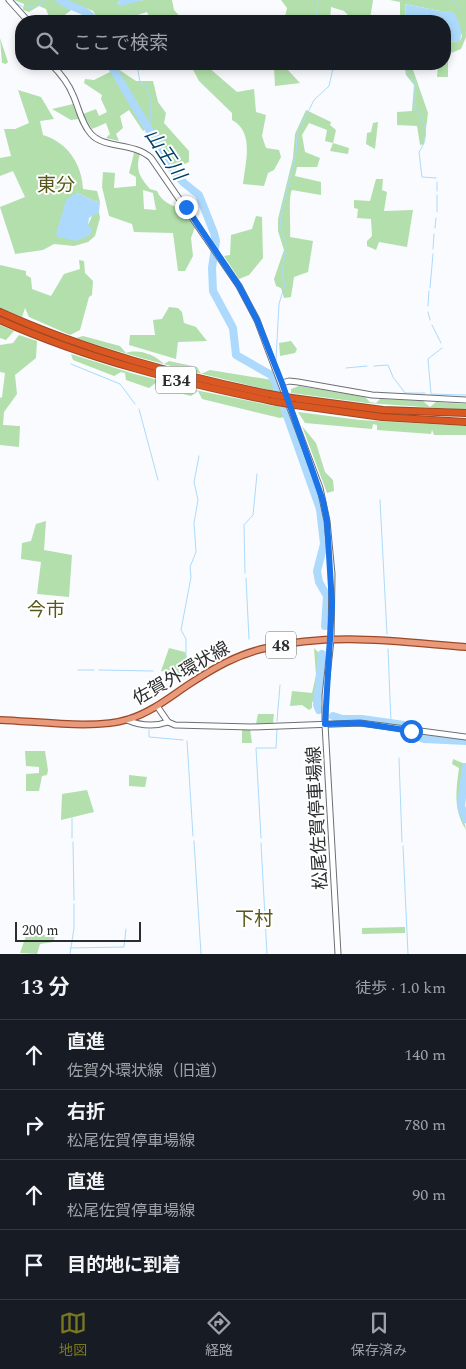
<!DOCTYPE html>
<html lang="ja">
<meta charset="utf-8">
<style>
:root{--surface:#171b24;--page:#20242c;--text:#f1f3f6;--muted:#9ea1a6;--line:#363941;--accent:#7a7920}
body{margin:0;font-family:Spectral,"Noto Sans JP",serif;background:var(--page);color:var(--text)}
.scale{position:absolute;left:15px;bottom:12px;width:126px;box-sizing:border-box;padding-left:5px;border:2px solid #2b2d2f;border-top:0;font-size:14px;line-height:18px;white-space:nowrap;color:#2b2d2f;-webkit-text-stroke:4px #fff;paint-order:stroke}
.stop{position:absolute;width:15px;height:15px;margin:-11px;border:4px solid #1a73e8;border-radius:50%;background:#fff}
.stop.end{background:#1a73e8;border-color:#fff;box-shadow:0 1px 5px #0008}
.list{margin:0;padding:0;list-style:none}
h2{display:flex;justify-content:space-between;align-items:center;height:65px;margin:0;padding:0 20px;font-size:21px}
h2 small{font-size:16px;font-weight:400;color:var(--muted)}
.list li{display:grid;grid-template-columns:32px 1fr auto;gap:15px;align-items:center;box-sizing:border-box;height:70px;padding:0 20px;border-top:1px solid var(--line)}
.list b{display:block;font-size:19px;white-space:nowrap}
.list p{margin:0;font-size:16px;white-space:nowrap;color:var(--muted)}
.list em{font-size:16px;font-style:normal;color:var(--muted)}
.icon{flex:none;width:28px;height:28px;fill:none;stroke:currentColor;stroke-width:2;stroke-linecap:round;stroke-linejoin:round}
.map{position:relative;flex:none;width:466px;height:954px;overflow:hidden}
.search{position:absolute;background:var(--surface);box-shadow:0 2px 8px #0003;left:15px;right:15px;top:15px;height:55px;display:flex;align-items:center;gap:12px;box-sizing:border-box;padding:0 18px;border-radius:20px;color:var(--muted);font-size:19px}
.sheet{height:345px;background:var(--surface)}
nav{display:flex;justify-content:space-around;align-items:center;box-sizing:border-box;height:70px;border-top:1px solid var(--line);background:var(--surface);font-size:14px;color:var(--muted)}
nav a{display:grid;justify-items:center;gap:2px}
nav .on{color:var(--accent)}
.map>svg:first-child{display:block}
</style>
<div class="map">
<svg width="466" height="954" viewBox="0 0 466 954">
<rect width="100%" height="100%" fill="#f9fbfe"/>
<g fill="#b2dfac" fill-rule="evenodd">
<path d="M 14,0 L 119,0 L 118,5 L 143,0 L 172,0 L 174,10 L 184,21 L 166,21 L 159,17 L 157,21 L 151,21 L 147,12 L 125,19 L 99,21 L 93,11 L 78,5 L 62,17 L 60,21 L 47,21 L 50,19 L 46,9 L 39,6 L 29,12 L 23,10 L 24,4 Z"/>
<path d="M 281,0 L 373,0 L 370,19 L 350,17 L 344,11 L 331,7 L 330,21 L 284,21 L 287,8 Z"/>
<path d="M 390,0 L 466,0 L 466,37 L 461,49 L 451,53 L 448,61 L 448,77 L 437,77 L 438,64 L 445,64 L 445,42 L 460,41 L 462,36 L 452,11 L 440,11 L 405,4 L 406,21 L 400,21 L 400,2 Z"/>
<path d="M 0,38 L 8,62 L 6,64 L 2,63 Z"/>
<path d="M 190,64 L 208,64 L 208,67 L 237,92 L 254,89 L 256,112 L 266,115 L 262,136 L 266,148 L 279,150 L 281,157 L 274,170 L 268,173 L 264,186 L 243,184 C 245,164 255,132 232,120 L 232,113 L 199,81 Z"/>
<path d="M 404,64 L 411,64 L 428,113 L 424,144 L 420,145 L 417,126 L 397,125 L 397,112 L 412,111 L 414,85 L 406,75 Z"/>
<path d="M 115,67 L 136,81 L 153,81 L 158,102 L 166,113 L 164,123 L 189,151 L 189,162 L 174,169 Z"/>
<path d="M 274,68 L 286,68 L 300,83 L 275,86 Z"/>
<path d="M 112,71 L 146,128 L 143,131 L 129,110 L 120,116 L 123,128 L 116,134 L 119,141 L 106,138 L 110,134 L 106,123 L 92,129 L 83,114 L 96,109 L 99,116 L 107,112 L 101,99 L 102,95 L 84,83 L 85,79 L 94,80 Z"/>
<path d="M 18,90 L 41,97 L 54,119 L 40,121 L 43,135 C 67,142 82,164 83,189 L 97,191 L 100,202 C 90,201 85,195 76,193 L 88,225 L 93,214 L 99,212 L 100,218 L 95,236 L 88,242 L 74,246 L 54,244 L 43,250 L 15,254 L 14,250 L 0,207 L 25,197 L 13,171 L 0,176 L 0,158 L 11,156 L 4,129 L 15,129 L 29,123 Z"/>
<path d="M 73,104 L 79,119 L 71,120 L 52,109 Z"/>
<path d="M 306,110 L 331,122 L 330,125 L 336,130 L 333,143 L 349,148 L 348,154 L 330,151 L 333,143 L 325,141 L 327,130 L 309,123 L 302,135 L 305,152 L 320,158 L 317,167 L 297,167 L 295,176 L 321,182 L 321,195 L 292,190 C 288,196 291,227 290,237 L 313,241 L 308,272 L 294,277 L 291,297 L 284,298 L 281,288 L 276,286 L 274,279 L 284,250 L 278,231 L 278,219 L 293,158 L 295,134 Z"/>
<path d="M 378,122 L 375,149 L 366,144 L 367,133 L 371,132 L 373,123 Z"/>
<path d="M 134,153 L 140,154 C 135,170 140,177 150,189 L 157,191 C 161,201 171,206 181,208 L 195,227 L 191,238 L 193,256 L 185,271 L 178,271 L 173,233 L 134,232 L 132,224 L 109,216 L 102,187 L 103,172 L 115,173 L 114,188 L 136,186 L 136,177 L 129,173 ZM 143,190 L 153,193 L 156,210 L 144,209 Z"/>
<path d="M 376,179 L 383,179 L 382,190 L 387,192 L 384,211 L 413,210 L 407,247 L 379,242 L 376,250 L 367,246 L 367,241 L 372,236 L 371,219 L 357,218 L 358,209 L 354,208 L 354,200 L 370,201 Z"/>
<path d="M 256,216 L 262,217 L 263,258 L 249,275 L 239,279 L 224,256 L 230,255 L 231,235 L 252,229 Z"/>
<path d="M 79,260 L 84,261 L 85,273 L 93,281 L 92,295 L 89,297 L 80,330 L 70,335 L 29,317 L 25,308 L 22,317 L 0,308 L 0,265 L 26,271 L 26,275 L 31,278 L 32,289 L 51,296 L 64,274 L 80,269 Z"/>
<path d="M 169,307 L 178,308 L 182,312 L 184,323 L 196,327 L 207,341 L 178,342 L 176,359 L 129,345 L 130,335 L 155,335 L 153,320 L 162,319 Z"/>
<path d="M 0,325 L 14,331 L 6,340 L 0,338 Z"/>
<path d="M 19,335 L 37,341 L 36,358 L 15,375 L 17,394 L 4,412 L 3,425 L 20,426 L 19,447 L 0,445 L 0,398 L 2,397 L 5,373 L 0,372 L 0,345 L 13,343 Z"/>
<path d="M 83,336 L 120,346 L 126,353 C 138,349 154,354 164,364 L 169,361 L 197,367 L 201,374 L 210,370 L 272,380 L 285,417 L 280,418 L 202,399 L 198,391 L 191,396 L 162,389 L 157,382 L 149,388 L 126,380 L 125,373 L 121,372 L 114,376 L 73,360 L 71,354 L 131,373 L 200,391 L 274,406 L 269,390 C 204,375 140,359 76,338 Z"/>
<path d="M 291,341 L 297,349 L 295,353 L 280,356 L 279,343 Z"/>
<path d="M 299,386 L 365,397 L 370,402 L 376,403 L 380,399 L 423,401 L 430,407 L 436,402 L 466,404 L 466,410 L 367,403 L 291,393 L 291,389 Z"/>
<path d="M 298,412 L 360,420 L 466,426 L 466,435 L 434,435 L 432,430 L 431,434 L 377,430 L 377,425 L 373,424 L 372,429 L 305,423 Z"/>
<path d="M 302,426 L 316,443 L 325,472 L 333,480 L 334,491 L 327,493 Z"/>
<path d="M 46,521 L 44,550 L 72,555 L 69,597 L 37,594 L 41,562 L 21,559 L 22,543 L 31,541 L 36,524 Z"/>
<path d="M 169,648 L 185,652 L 191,669 L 189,676 L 161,671 Z"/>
<path d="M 314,648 L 319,653 L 316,701 L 312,702 L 312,708 L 309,710 L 302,705 L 290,706 L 292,691 L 312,693 L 316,675 Z"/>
<path d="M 258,714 L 274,714 L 273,723 L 256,724 Z"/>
<path d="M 242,729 L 250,729 L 252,743 L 242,743 Z"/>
<path d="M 25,751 L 45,751 L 48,770 L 47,775 L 42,776 L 39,791 L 26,791 L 26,774 L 39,773 L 39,767 L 26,766 Z"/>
<path d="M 453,759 L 465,764 L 459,794 L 466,830 C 453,809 456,791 459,768 L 452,764 Z"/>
<path d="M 129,775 L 147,777 L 145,787 L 129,786 Z"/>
<path d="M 87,790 L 94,812 L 61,820 L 62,794 Z"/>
<path d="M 405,927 L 405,933 L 362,934 L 362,928 Z"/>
<path d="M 27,933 L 55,936 L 53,942 L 40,944 L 37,954 L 20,953 Z"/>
</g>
<g fill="#addafc">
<path d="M 119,0 L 143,0 L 121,6 L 118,5 Z"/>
<path d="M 405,4 L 440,11 L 452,11 C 459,18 463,31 460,41 L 445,42 L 445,21 L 406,21 Z"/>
<path d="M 76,193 C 85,195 90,201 100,202 L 99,212 L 89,218 L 88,225 L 92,230 L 90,235 L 76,241 L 58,237 L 56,234 L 66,200 Z"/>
</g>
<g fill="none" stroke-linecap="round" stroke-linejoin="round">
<g stroke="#addafc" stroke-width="1">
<path d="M 452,0 L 459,9"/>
<path d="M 14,2 L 25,8 L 41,4 L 45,0"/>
<path d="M 127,21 L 128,17 L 132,14"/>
<path d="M 316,21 L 318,0"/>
<path d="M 137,64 L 140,83 L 146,86 L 151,104 L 150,124"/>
<path d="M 405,64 L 407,72 L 415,83 L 415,109 C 426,121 430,137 419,152 L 422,177 L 436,178"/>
<path d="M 437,182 L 437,191"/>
<path d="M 437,212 L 437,195"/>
<path d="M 435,228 L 436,218"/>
<path d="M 433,249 L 434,234"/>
<path d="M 430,288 L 433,254"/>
<path d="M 428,306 L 429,291"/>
<path d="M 428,312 L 430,320"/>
<path d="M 432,325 L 441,343"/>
<path d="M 442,348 L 428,359 L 431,394 L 466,395"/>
<path d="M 276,360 L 279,304 L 285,284 L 282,274 L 286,244 L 280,226 L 281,215 L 296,154 L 297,134 L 314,100 L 329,86 L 334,64"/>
<path d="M 71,364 L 120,384 L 135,404"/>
<path d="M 374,366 L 388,365 L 393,377 L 405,393 L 425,393"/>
<path d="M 346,368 L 367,366"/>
<path d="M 271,375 L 272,369"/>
<path d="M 139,409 L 158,480"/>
<path d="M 380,500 L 387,634"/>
<path d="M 245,573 L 244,525 L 253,515 L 257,474"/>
<path d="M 246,578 L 249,639"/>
<path d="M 388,649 L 391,723"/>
<path d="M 190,669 L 186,657 L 186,639 L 181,630 L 191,577 L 190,567 L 196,552 L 194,523 L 198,500 L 194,482 L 199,456"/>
<path d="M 78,670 L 94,670"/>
<path d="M 99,670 L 153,671"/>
<path d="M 149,691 L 151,679"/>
<path d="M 277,721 L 280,685"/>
<path d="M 149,730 L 149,737 L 183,740"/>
<path d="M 187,741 L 193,836"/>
<path d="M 399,758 L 402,842"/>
<path d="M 72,818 L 72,838"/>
<path d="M 261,838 L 256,748 L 276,748 L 277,729"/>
<path d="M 194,841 L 201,954"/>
<path d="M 73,842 L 74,900"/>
<path d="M 261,843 L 267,954"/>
<path d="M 403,846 L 408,954"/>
<path d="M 70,948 L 124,947 L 126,929"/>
<path d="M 70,954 L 74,928 L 74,904"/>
</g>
<g stroke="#addafc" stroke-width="8">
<path d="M 60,0 C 71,8 88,9 94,21"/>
<path d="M 110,64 L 174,172 L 184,183 L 199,195 L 214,233 L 216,241 L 212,268 L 213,291 L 233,328 L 236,355 L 271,375 L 275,382 L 320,509 L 324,544 L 317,571 L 319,582 L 327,596 L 325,626"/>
<path d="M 319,710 L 317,705 L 322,654"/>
<path d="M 333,716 L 342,719 L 362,719 L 404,725 L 408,733 L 424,739 L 466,741"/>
<path d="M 466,767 L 461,806 L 466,819"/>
</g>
<g stroke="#6c6f76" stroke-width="7">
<g id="secondary">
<path d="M 9,0 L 28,21"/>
<path d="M 51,64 C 60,73 68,82 73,95 C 79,108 81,123 91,134 C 104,149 134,142 151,158 L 239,286 L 257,320 L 320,488 L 327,521 L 332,574 L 331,640 L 325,696 L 325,724 L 338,954"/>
<path d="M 282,383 L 289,381 L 298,382 L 372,395 L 466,400"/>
<path d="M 157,706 L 168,722 L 175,725 L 251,727 L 360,723 L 466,737"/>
<path d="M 127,720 C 141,726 154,727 168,722"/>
</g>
</g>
<g stroke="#9d4827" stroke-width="8">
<path id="primary" d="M 0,720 C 35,721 96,730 129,719 C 152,712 171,696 191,683 C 214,668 238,654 266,648 C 331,632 400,642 466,647"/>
</g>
<g stroke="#9d4827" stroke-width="8">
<g id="highway">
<path d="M 0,312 C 86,351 178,375 269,394"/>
<path d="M 0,320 C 87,359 179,382 272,401"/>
<path d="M 292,398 L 383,410 L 466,413"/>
<path d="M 295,405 L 382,417 L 466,422"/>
</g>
</g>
<use href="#secondary" stroke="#fff" stroke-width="5"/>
<use href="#primary" stroke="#e99a7a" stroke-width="5.5"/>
<use href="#highway" stroke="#db5722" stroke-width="6"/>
<g stroke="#9d4827" stroke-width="8" stroke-linecap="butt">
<g id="highway-bridge">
<path d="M 269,394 L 292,398"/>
<path d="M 272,401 L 295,405"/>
</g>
</g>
<use href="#highway-bridge" stroke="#db5722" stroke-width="6"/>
</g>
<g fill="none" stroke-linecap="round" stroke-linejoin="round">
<path stroke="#1a73e8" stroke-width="6" d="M 186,207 L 239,286 L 257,320 L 282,383 L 323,501 L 327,521 L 332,604 L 325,724 L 360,723 L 411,731"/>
</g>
<g text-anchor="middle" stroke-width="4" stroke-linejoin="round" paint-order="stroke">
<g fill="#fff" stroke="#6b6c6d" stroke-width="1">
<rect x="156" y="366.5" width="40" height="27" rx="4"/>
<rect x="266" y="631.5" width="30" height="27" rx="4"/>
</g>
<g font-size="16" font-weight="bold" fill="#2b2d2f">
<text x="176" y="386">E34</text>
<text x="281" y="651">48</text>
</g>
<g font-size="18" fill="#2b2d2f" stroke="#fff">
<text transform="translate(181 673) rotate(-30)" y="6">佐賀外環状線</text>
<text transform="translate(317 818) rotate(-93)" y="6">松尾佐賀停車場線</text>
</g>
<g font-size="19" font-style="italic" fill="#004165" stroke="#fff">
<text transform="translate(166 154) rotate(56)" y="7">山王川</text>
</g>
<g font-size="19" fill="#58581c" stroke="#fff">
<text x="56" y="191">東分</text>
<text x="46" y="616">今市</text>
<text x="254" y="925">下村</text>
</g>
</g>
</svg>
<div class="scale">200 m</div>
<div class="stop" style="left:411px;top:731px"></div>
<div class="stop end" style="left:186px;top:207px"></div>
<div class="search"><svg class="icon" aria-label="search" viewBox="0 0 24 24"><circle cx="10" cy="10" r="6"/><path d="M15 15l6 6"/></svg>ここで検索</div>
</div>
<section class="sheet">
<h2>13 分<small>徒歩 · 1.0 km</small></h2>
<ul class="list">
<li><svg class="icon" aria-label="ahead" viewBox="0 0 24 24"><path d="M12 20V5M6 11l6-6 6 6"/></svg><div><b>直進</b><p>佐賀外環状線（旧道）</p></div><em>140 m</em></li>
<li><svg class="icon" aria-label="right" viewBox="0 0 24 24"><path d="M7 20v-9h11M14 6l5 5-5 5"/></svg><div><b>右折</b><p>松尾佐賀停車場線</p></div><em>780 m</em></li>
<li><svg class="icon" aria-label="ahead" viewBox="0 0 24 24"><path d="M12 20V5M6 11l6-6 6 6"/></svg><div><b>直進</b><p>松尾佐賀停車場線</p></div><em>90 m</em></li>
<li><svg class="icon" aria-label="arrive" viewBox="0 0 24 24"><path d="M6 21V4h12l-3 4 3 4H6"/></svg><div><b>目的地に到着</b></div></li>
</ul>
</section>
<nav>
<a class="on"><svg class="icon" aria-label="map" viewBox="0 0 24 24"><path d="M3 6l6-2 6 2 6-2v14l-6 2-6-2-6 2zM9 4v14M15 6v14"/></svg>地図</a>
<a><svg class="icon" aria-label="directions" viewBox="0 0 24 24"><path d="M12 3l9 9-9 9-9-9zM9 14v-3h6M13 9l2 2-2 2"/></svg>経路</a>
<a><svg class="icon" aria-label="saved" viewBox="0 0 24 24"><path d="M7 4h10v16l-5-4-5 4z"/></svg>保存済み</a>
</nav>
